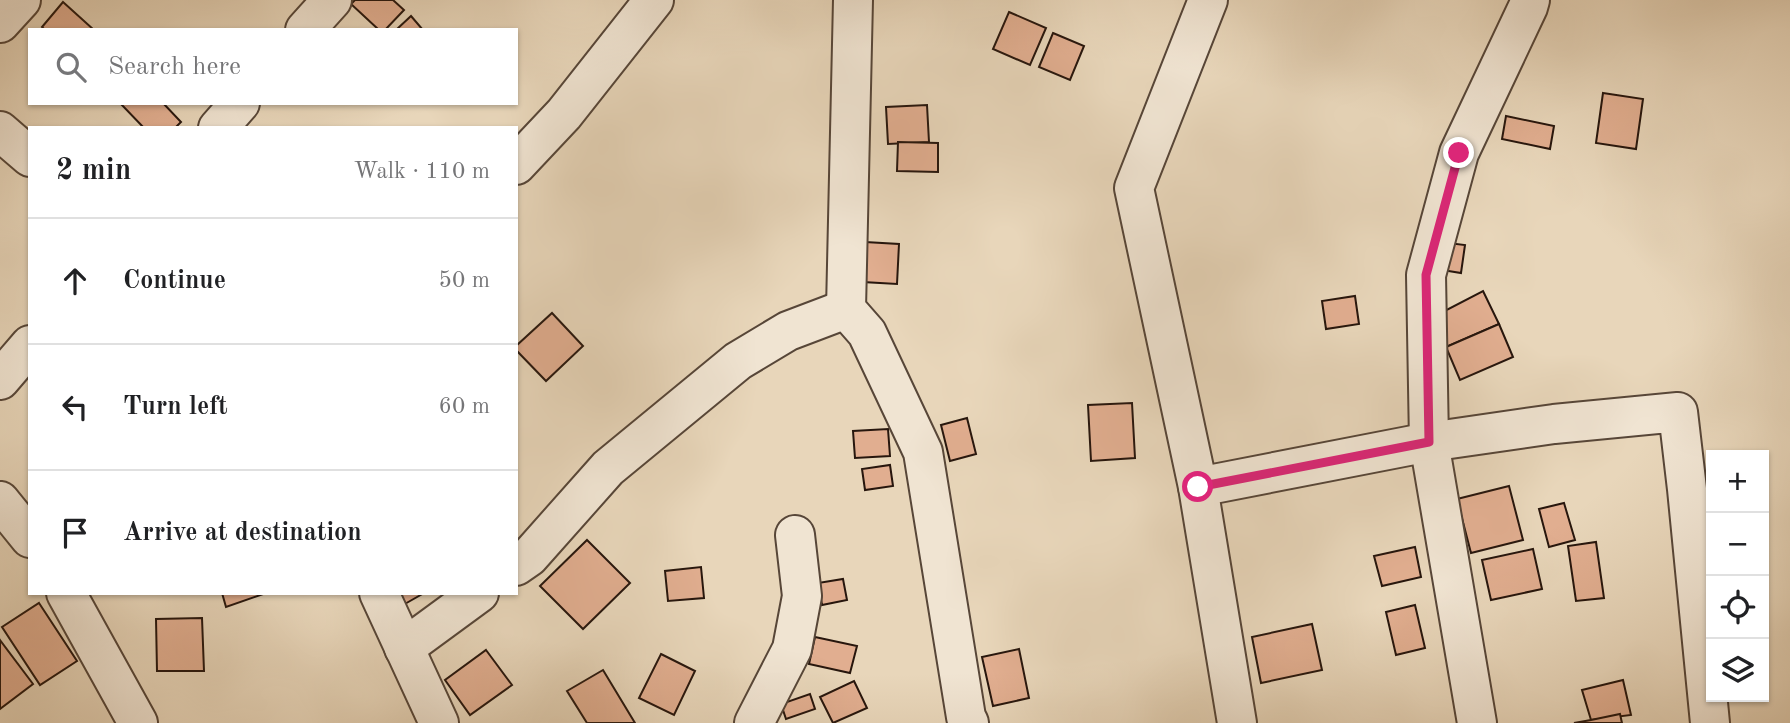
<!DOCTYPE html>
<meta charset="utf-8">
<style>
:root{--surface:#fff;--page:#f2f2f2;--text:#202124;--muted:#757577;--line:#e0e0e0}
body{margin:0;font-family:"Old Standard TT",serif;background:var(--page);color:var(--text)}
.controls{position:absolute;right:21px;bottom:21px;display:grid;overflow:hidden;border-radius:0px;box-shadow:0 2px 5px #0004}
.controls button{width:63px;height:63px;display:grid;place-items:center;padding:0;border:0;border-bottom:2px solid var(--line);background:var(--surface);color:var(--text);font:35px sans-serif}
.stop{position:absolute;width:21px;height:21px;margin:-16px;border:5px solid #db2777;border-radius:50%;background:#fff}
.stop.end{background:#db2777;border-color:#fff;box-shadow:0 2px 7px #0008}
.list{margin:0;padding:0;list-style:none}
h2{display:flex;justify-content:space-between;align-items:center;height:91px;margin:0;padding:0 28px;font-size:30px}
h2 small{font-size:23px;font-weight:400;color:var(--muted)}
.list li{display:grid;grid-template-columns:46px 1fr auto;gap:21px;align-items:center;box-sizing:border-box;height:126px;padding:0 28px;border-top:2px solid var(--line)}
.list b{display:block;font-size:26px;white-space:nowrap}
.list em{font-size:23px;font-style:normal;color:var(--muted)}
.icon{flex:none;width:38px;height:38px;fill:none;stroke:currentColor;stroke-width:2;stroke-linecap:round;stroke-linejoin:round}
.map{position:relative;flex:none;width:1790px;height:723px;overflow:hidden}
.search{position:absolute;background:var(--surface);box-shadow:0 2px 5px #0004;left:28px;top:28px;width:490px;height:77px;display:flex;align-items:center;gap:18px;box-sizing:border-box;padding:0 24px;border-radius:0px;color:var(--muted);font-size:26px}
.panel{position:absolute;background:var(--surface);box-shadow:0 2px 5px #0004;left:28px;top:126px;width:490px;height:469px;border-radius:0px}
.map>svg:first-child{display:block}
</style>
<div class="map">
<svg width="1790" height="723" viewBox="0 0 1790 723">
<rect width="100%" height="100%" fill="#e8d6ba"/>
<filter id="stains"><feTurbulence type="fractalNoise" baseFrequency=".00286" numOctaves="4"/><feColorMatrix values="0 0 0 0 .2 0 0 0 0 .09 0 0 0 0 .02 0 0 0 .5 -.17"/></filter>
<radialGradient id="worn" r=".72"><stop offset=".6" stop-color="#630" stop-opacity="0"/><stop offset="1" stop-color="#630" stop-opacity=".3"/></radialGradient>
<g fill="#e1ae90" stroke="#27160d" stroke-width="2">
<path d="M 355,0 L 393,0 L 404,10 L 385,30 L 379,30 L 351,4 Z"/>
<path d="M 63,2 L 94,30 L 45,30 L 42,27 Z"/>
<path d="M 1009,12 L 1046,28 L 1030,65 L 993,49 Z"/>
<path d="M 411,16 L 423,30 L 396,30 Z"/>
<path d="M 1053,33 L 1084,46 L 1070,80 L 1039,67 Z"/>
<path d="M 1603,93 L 1643,99 L 1636,149 L 1596,143 Z"/>
<path d="M 120,103 L 163,103 L 181,122 L 175,128 L 144,128 Z"/>
<path d="M 927,105 L 929,142 L 888,144 L 886,107 Z"/>
<path d="M 1506,116 L 1554,126 L 1550,149 L 1502,139 Z"/>
<path d="M 898,142 L 938,143 L 938,172 L 897,171 Z"/>
<path d="M 865,242 L 899,244 L 897,284 L 863,282 Z"/>
<path d="M 1440,242 L 1465,245 L 1461,273 L 1436,269 Z"/>
<path d="M 1483,291 L 1499,324 L 1446,347 L 1433,317 Z"/>
<path d="M 1355,296 L 1359,324 L 1326,329 L 1322,301 Z"/>
<path d="M 552,313 L 583,346 L 546,381 L 516,350 L 516,346 Z"/>
<path d="M 1499,324 L 1513,357 L 1460,380 L 1446,347 Z"/>
<path d="M 1132,403 L 1135,458 L 1091,461 L 1088,405 Z"/>
<path d="M 967,418 L 976,454 L 950,461 L 941,425 Z"/>
<path d="M 888,429 L 890,456 L 855,458 L 853,431 Z"/>
<path d="M 890,465 L 893,486 L 865,490 L 862,469 Z"/>
<path d="M 1509,486 L 1523,540 L 1471,553 L 1457,499 Z"/>
<path d="M 1564,503 L 1575,540 L 1549,547 L 1539,509 Z"/>
<path d="M 587,540 L 630,583 L 583,629 L 540,586 Z"/>
<path d="M 1596,542 L 1604,598 L 1576,601 L 1568,546 Z"/>
<path d="M 1415,547 L 1421,577 L 1382,586 L 1374,556 Z"/>
<path d="M 1533,549 L 1542,589 L 1491,600 L 1482,560 Z"/>
<path d="M 701,567 L 704,598 L 668,601 L 665,571 Z"/>
<path d="M 843,579 L 847,600 L 822,605 L 818,583 Z"/>
<path d="M 222,593 L 266,593 L 226,607 Z"/>
<path d="M 396,593 L 424,593 L 403,605 Z"/>
<path d="M 39,603 L 77,661 L 40,685 L 2,627 Z"/>
<path d="M 1415,605 L 1425,648 L 1396,655 L 1386,612 Z"/>
<path d="M 202,618 L 204,671 L 157,671 L 156,619 Z"/>
<path d="M 1312,624 L 1322,670 L 1261,683 L 1252,637 Z"/>
<path d="M 815,637 L 857,646 L 850,673 L 809,664 Z"/>
<path d="M 0,640 L 33,684 L 0,709 Z"/>
<path d="M 1019,649 L 1029,698 L 993,706 L 982,657 Z"/>
<path d="M 486,650 L 512,685 L 470,715 L 445,680 Z"/>
<path d="M 661,654 L 695,671 L 674,715 L 639,698 Z"/>
<path d="M 603,670 L 635,723 L 587,723 L 567,691 Z"/>
<path d="M 1623,680 L 1631,715 L 1591,720 L 1582,690 Z"/>
<path d="M 854,681 L 867,708 L 833,723 L 820,697 Z"/>
<path d="M 810,694 L 815,709 L 786,719 L 781,704 Z"/>
<path d="M 1620,714 L 1622,723 L 1574,723 L 1591,720 Z"/>
</g>
<g fill="none" stroke-linecap="round" stroke-linejoin="round">
<g stroke="#574638" stroke-width="42">
<g id="minor">
<path d="M 853,0 L 846,309 L 867,333 L 923,452 L 966,717 L 969,723"/>
<path d="M 1208,0 L 1134,188 L 1198,487 L 1237,723"/>
<path d="M 0,23 L 21,0"/>
<path d="M 305,30 L 332,0"/>
<path d="M 218,128 L 240,103"/>
<path d="M 0,131 L 30,157"/>
<path d="M 516,165 L 564,114 L 654,0"/>
<path d="M 0,380 L 30,345"/>
<path d="M 1198,487 L 1429,442 L 1554,424 L 1678,412 L 1687,489 L 1710,723"/>
<path d="M 0,501 L 30,538"/>
<path d="M 516,566 L 529,557 L 608,468 L 738,361 L 788,331 L 846,309"/>
<path d="M 66,593 L 138,723"/>
<path d="M 379,593 L 439,723"/>
<path d="M 404,648 L 479,593"/>
<path d="M 754,723 L 792,649 L 802,596 L 795,535"/>
<path d="M 1477,723 L 1429,442 L 1426,275 L 1459,153 L 1528,7 L 1530,0"/>
</g>
</g>
<use href="#minor" stroke="#f0e4d2" stroke-width="38"/>
</g>
<g fill="none" stroke-linecap="round" stroke-linejoin="round">
<path stroke="#db2777" stroke-width="9" d="M 1198,487 L 1429,442 L 1426,275 L 1459,153"/>
</g>
<rect width="100%" height="100%" filter="url(#stains)"/>
<rect width="100%" height="100%" fill="url(#worn)"/>
</svg>
<div class="controls">
<button>+</button>
<button>−</button>
<button><svg class="icon" aria-label="locate" viewBox="0 0 24 24"><circle cx="12" cy="12" r="6"/><path d="M12 2v4M12 18v4M2 12h4M18 12h4"/></svg></button>
<button><svg class="icon" aria-label="layers" viewBox="0 0 24 24"><path d="M12 4l9 5-9 5-9-5zM3 14l9 5 9-5"/></svg></button>
</div>
<div class="stop" style="left:1198px;top:487px"></div>
<div class="stop end" style="left:1459px;top:153px"></div>
<div class="search"><svg class="icon" aria-label="search" viewBox="0 0 24 24"><circle cx="10" cy="10" r="6"/><path d="M15 15l6 6"/></svg>Search here</div>
<section class="panel">
<h2>2 min<small>Walk · 110 m</small></h2>
<ul class="list">
<li><svg class="icon" aria-label="ahead" viewBox="0 0 24 24"><path d="M12 20V5M6 11l6-6 6 6"/></svg><div><b>Continue</b></div><em>50 m</em></li>
<li><svg class="icon" aria-label="left" viewBox="0 0 24 24"><path d="M17 20v-9H6M10 6l-5 5 5 5"/></svg><div><b>Turn left</b></div><em>60 m</em></li>
<li><svg class="icon" aria-label="arrive" viewBox="0 0 24 24"><path d="M6 21V4h12l-3 4 3 4H6"/></svg><div><b>Arrive at destination</b></div></li>
</ul>
</section>
</div>
